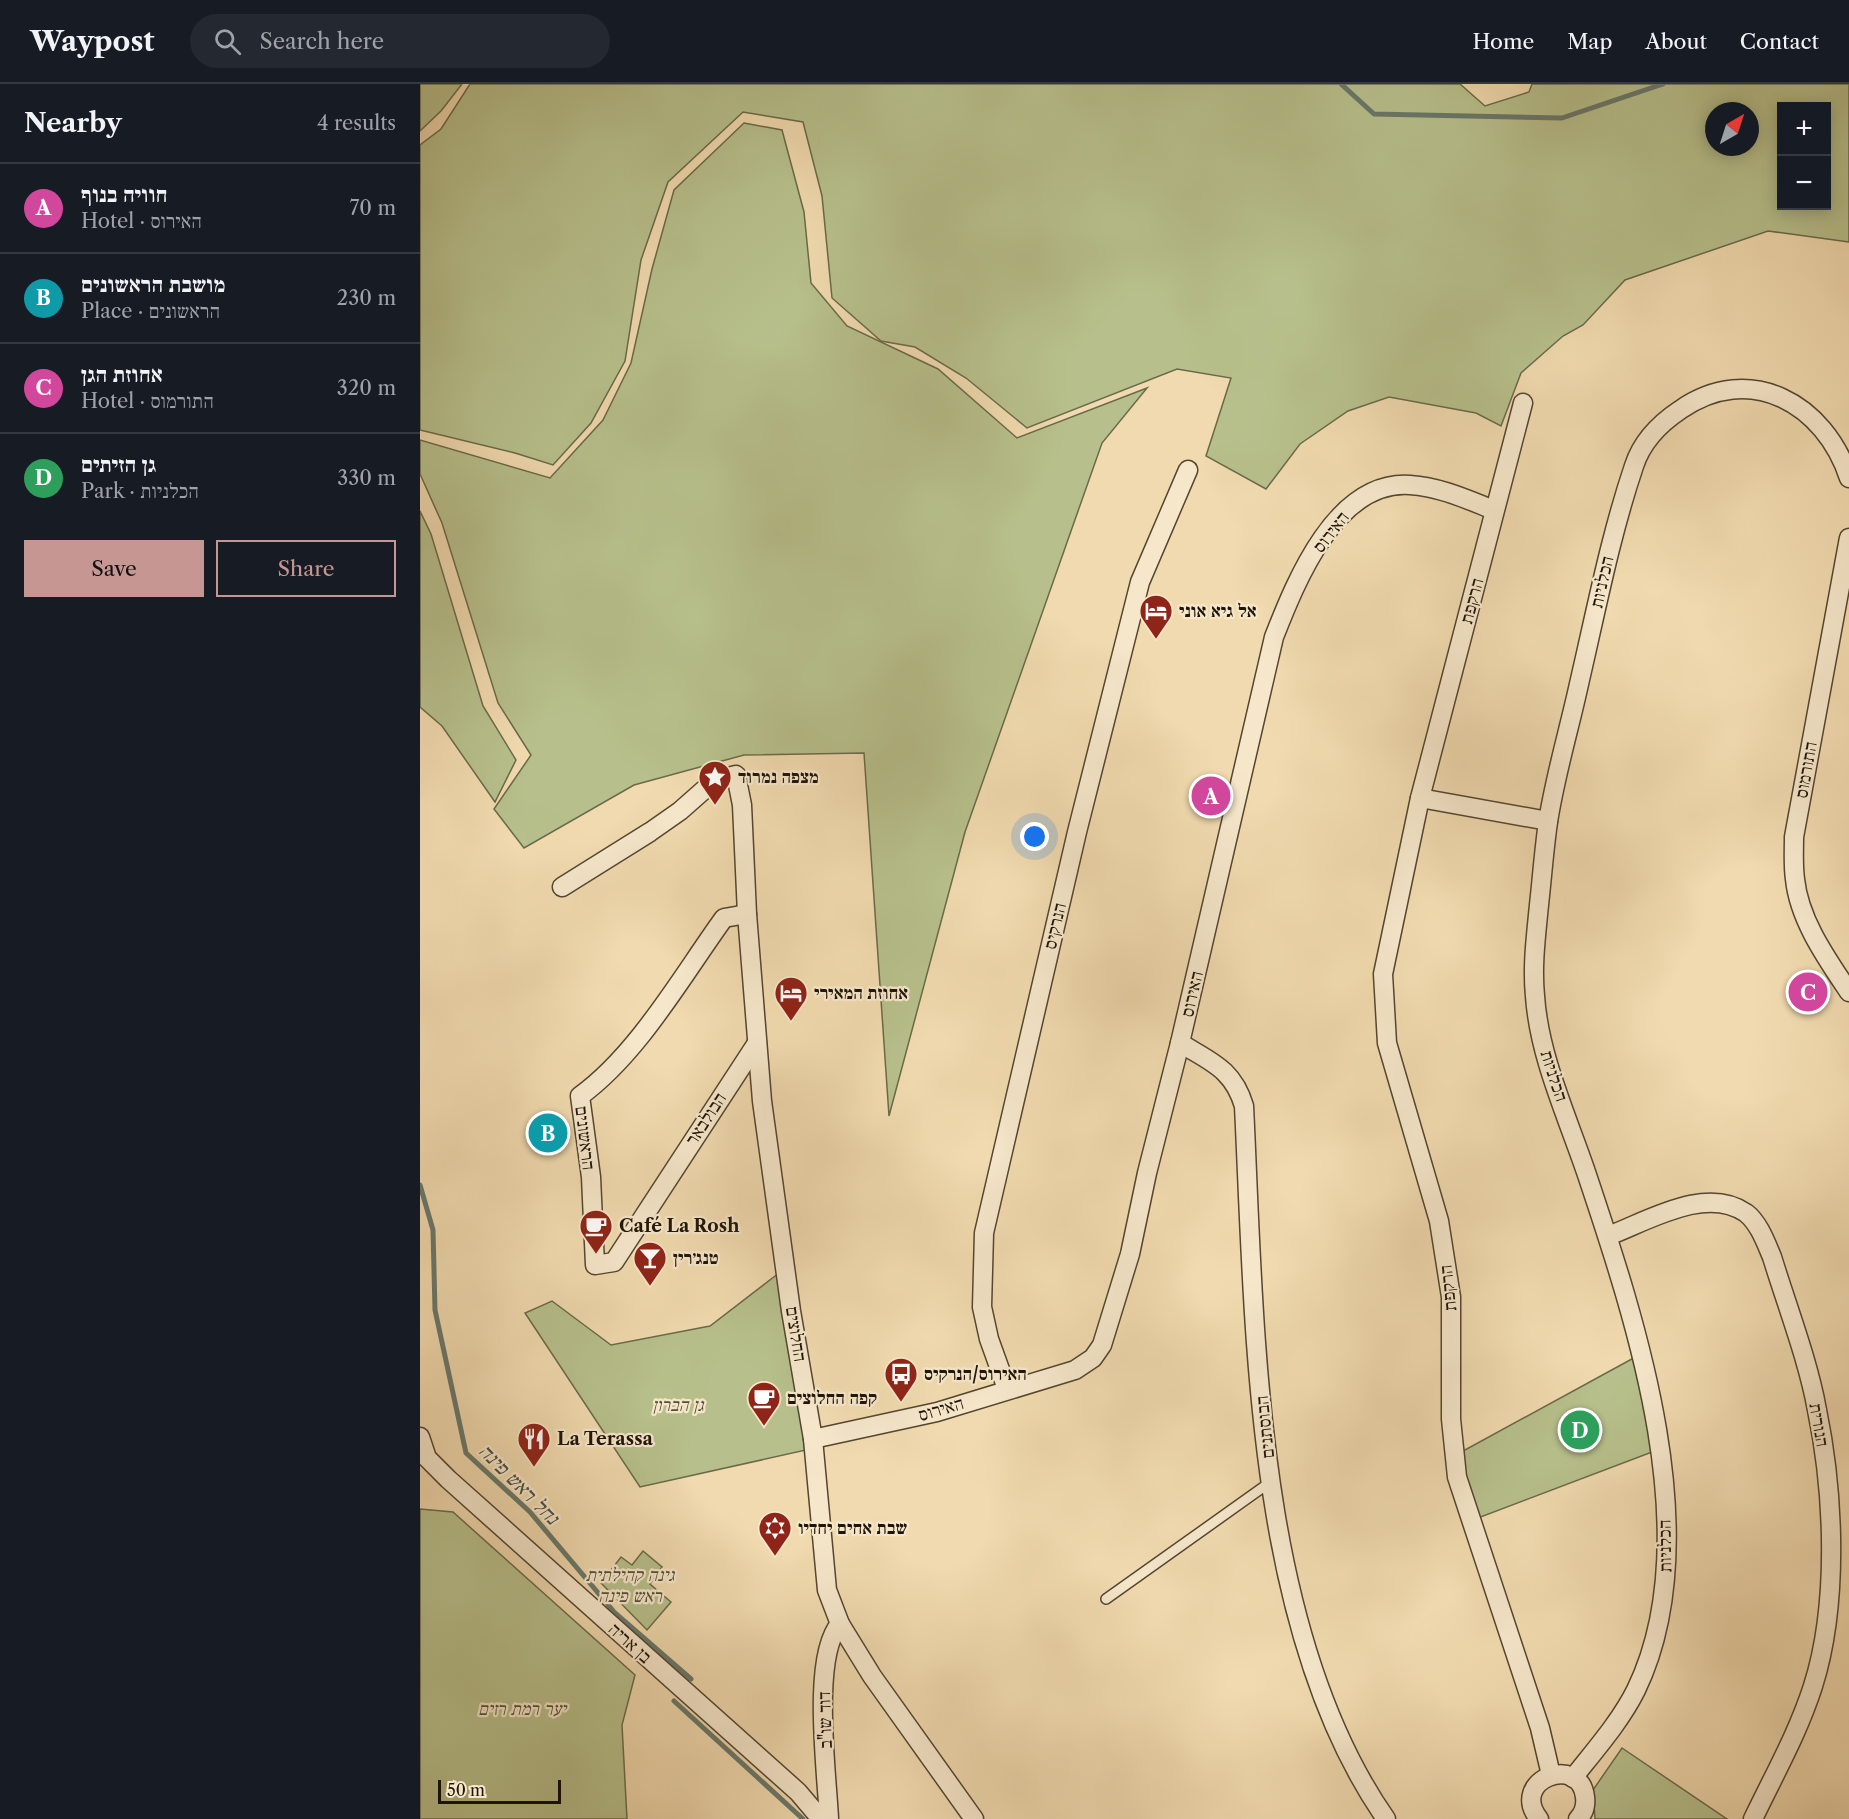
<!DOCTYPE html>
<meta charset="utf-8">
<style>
:root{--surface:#171b24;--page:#242831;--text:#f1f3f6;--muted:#9ea1a6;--line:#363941;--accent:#c59692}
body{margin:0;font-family:"Libre Caslon Text","Frank Ruhl Libre",serif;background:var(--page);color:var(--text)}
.controls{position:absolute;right:18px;top:18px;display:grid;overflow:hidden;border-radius:0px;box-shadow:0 3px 15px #0003}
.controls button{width:54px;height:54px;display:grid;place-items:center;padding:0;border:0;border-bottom:2px solid var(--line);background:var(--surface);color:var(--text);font:30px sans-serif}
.compass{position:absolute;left:1285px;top:18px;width:54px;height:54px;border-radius:50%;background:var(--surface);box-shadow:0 3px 15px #0003;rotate:39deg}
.scale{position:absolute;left:18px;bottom:15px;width:123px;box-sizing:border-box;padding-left:6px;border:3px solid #1e1407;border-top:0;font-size:16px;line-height:21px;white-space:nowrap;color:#1e1407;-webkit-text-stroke:4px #f6e7cb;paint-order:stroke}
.you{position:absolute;left:615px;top:753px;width:21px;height:21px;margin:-15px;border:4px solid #fff;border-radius:50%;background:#1a73e8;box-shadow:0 0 0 9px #1a73e833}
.badge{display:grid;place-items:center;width:39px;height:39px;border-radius:50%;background:var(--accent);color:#fff;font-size:20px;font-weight:700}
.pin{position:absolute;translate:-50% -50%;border:3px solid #fff;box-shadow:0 2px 6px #0006}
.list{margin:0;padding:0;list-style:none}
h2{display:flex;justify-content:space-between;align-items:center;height:78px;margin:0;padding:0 24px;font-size:26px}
h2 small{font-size:20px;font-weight:400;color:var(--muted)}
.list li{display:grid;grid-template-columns:39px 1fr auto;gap:18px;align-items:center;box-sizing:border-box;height:90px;padding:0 24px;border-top:2px solid var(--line)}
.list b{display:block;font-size:22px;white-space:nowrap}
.list p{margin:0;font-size:20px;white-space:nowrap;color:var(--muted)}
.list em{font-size:20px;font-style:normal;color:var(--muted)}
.actions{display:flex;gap:12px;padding:18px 24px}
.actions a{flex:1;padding:14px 0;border:2px solid var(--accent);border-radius:0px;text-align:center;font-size:21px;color:var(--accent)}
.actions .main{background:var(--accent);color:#111}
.icon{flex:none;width:33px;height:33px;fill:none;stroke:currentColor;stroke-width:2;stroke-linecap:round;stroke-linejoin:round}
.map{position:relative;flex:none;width:1429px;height:1735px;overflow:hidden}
header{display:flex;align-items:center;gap:36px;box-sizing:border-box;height:84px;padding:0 30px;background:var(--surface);border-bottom:2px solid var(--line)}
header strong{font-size:28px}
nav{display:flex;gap:33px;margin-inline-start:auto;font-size:21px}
.search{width:420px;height:54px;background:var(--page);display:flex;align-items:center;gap:15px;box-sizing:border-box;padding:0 21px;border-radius:33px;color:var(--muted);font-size:22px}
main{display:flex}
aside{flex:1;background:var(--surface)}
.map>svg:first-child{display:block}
</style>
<header>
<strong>Waypost</strong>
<div class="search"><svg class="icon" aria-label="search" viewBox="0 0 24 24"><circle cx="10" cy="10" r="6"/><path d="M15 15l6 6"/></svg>Search here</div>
<nav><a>Home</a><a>Map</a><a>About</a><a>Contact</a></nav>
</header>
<main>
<aside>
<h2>Nearby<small>4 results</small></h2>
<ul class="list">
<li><span class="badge" style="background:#d1479c">A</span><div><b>חוויה בנוף</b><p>Hotel · האירוס</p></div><em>70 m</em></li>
<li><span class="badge" style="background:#0f9aa8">B</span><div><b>מושבת הראשונים</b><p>Place · הראשונים</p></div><em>230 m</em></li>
<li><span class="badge" style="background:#d1479c">C</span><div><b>אחוזת הגן</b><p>Hotel · התורמוס</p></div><em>320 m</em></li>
<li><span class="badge" style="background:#2e9e5b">D</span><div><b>גן הזיתים</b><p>Park · הכלניות</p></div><em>330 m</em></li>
</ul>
<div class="actions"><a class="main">Save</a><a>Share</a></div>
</aside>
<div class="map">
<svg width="1429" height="1735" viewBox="0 0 1429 1735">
<rect width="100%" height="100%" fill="#f1daaf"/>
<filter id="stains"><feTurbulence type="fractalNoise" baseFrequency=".00333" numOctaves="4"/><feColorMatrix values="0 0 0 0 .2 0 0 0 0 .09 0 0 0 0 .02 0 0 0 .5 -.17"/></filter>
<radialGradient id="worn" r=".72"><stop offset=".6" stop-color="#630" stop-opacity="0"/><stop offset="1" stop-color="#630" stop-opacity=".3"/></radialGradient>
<g fill="#b7c08c" stroke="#6a6a4a" stroke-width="1.5" fill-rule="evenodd">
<path d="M 0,0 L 42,0 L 21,27 L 0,47 Z"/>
<path d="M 50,0 L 1040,0 L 1065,22 L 1109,8 L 1112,0 L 1429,0 L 1429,158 L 1348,147 L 1205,196 L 1163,241 L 1143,252 L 1101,289 L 1081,342 L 1056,329 L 969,313 L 928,327 L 880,360 L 846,405 L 786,372 L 811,294 L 757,285 L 607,344 L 546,294 L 495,263 L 461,257 L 412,214 L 402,112 L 383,38 L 323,28 L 248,98 L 221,176 L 205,277 L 171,339 L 133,381 L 95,369 L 0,346 L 0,61 L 21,45 ZM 1362,22 L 1406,22 L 1406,122 L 1362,122 ZM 1294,27 L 1330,27 L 1330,63 L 1294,63 Z"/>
<path d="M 324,39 L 362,46 L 384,128 L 391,199 L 427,242 L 518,285 L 597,354 L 727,304 L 682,359 L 545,748 L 469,1032 L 444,669 L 324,671 L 214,701 L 104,764 L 74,725 L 111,671 L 78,619 L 22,439 L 0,390 L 0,356 L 130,394 L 183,336 L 211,279 L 232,185 L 254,106 Z"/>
<path d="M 0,427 L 11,450 L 63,622 L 96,676 L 75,718 L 22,642 L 0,623 Z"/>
<path d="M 359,1189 L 386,1366 L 220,1403 L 105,1229 L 132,1217 L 191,1261 L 290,1242 Z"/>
<path d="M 1221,1270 L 1240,1365 L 1050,1437 L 1034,1372 Z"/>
<path d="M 0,1425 L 33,1428 L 215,1591 L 202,1641 L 207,1735 L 0,1735 Z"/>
<path d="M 223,1467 L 242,1483 L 230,1500 L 251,1518 L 227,1546 L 181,1499 L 201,1473 L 212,1481 Z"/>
<path d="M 1202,1664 L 1307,1735 L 1175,1735 L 1173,1706 Z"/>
</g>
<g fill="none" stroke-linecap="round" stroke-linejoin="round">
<g stroke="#69786b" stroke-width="5">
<path d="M 921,0 L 954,30 L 1142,34 L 1243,0"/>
<path d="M 0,1101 L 13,1146 L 15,1226 L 46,1369 L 110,1428 L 195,1529 L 271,1595"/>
<path d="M 254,1617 L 383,1735"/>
</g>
<g stroke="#534631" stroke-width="12">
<path id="service" d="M 686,1515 L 852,1397"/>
</g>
<g stroke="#534631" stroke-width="21">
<g id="minor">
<path d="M 1103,319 L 1000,714 L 963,890 L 967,959 L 1019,1137 L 1031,1213 L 1031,1335 L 1037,1393 L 1120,1644 L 1131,1691"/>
<path d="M 1429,454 L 1374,753 C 1374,766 1373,781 1375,795 C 1379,836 1407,875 1429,908"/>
<path d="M 1000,714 L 1128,737"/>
<path d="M 142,803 L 230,748 L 260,727 L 294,697 L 316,691 L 322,721 L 327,830 L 342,1017 L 371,1227 L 393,1355 L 407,1506 L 420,1540 L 452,1592 L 554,1735"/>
<path d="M 327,830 L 304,834 C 262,892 218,970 160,1012 L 171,1093 L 175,1181 L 194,1178 L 337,959"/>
<path d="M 760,959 C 791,978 813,985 824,1022 C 835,1245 834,1546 966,1735"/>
<path d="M 1188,1152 C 1228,1137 1286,1101 1326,1129 C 1339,1139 1346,1159 1352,1173 C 1367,1222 1388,1276 1397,1326 C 1414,1409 1419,1520 1393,1602 C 1378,1649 1354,1691 1333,1735"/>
<path d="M 587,1305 L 569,1255 L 562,1223 L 564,1149 L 657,748 L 720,498 L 768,386"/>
<path d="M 0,1353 L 7,1374 L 28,1395 L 378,1708 L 401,1735"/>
<path d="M 393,1355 L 517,1328 L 655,1286 L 673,1274 L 682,1261 L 710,1170 L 727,1089 L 760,959 L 854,553 C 876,497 916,396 990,401 C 1020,403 1046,415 1074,426"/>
<path d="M 1153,1694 C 1175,1666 1200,1638 1216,1606 C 1289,1455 1216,1237 1166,1088 C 1147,1032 1119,972 1115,912 C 1112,882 1116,852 1119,821 C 1122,794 1124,766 1128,738 C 1135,692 1149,646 1159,600 C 1176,527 1190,453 1214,382 C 1222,357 1239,340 1260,326 C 1330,277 1405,320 1429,394"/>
<path d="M 409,1735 C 407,1690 391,1572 420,1540"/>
<path d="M 1119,1735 C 1088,1696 1160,1669 1165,1713 C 1166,1721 1164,1729 1158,1735"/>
</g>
</g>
<use href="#service" stroke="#f6e7cb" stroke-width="9"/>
<use href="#minor" stroke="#f6e7cb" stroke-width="18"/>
</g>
<defs>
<g id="hotel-pin" transform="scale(1.725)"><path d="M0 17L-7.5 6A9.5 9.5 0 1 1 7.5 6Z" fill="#8f2418" stroke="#f6e7cb"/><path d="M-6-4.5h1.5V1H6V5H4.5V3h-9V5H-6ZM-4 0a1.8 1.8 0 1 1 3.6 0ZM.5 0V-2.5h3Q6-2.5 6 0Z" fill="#fff"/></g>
<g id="sight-pin" transform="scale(1.725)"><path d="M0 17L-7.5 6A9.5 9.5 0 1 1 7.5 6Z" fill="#8f2418" stroke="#f6e7cb"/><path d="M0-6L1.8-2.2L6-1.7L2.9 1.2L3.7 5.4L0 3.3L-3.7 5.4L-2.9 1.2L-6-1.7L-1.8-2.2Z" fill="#fff"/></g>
<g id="cafe-pin" transform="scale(1.725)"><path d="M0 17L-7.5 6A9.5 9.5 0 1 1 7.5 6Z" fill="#8f2418" stroke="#f6e7cb"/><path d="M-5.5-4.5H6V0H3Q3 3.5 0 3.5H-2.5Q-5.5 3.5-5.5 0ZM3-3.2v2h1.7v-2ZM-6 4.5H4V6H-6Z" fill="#fff"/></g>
<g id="bar-pin" transform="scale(1.725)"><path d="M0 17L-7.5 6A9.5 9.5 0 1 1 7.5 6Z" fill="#8f2418" stroke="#f6e7cb"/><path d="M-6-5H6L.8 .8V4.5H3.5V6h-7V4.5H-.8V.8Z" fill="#fff"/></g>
<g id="bus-pin" transform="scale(1.725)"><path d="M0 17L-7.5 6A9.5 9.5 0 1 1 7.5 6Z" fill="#8f2418" stroke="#f6e7cb"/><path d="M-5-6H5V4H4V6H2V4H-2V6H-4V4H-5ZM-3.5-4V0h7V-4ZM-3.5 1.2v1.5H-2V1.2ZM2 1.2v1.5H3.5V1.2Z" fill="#fff"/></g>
<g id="restaurant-pin" transform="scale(1.725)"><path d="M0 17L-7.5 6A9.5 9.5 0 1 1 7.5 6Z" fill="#8f2418" stroke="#f6e7cb"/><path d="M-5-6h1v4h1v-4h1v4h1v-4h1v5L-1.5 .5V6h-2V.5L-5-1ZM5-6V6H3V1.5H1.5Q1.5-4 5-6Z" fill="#fff"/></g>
<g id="synagogue-pin" transform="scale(1.725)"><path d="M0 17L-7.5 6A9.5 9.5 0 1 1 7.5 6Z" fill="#8f2418" stroke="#f6e7cb"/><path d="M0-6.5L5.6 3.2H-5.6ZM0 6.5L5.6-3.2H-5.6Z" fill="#fff"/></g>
</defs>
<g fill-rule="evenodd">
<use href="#hotel-pin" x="736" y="527"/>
<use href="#sight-pin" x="295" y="693"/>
<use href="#hotel-pin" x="371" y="909"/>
<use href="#cafe-pin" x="176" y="1142"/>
<use href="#bar-pin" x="230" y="1174"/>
<use href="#bus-pin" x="481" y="1290"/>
<use href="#cafe-pin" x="344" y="1314"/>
<use href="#restaurant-pin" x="114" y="1355"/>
<use href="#synagogue-pin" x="355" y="1444"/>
</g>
<g text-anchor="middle" stroke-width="4.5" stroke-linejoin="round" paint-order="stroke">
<g font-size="18" fill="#1e1407" stroke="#f6e7cb">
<text transform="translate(911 448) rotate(-52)" y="6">האירוס</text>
<text transform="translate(1182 498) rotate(-77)" y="6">הכלניות</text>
<text transform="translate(1052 517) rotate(-75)" y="6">הרקפת</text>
<text transform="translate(1386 686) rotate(-80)" y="6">התורמוס</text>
<text transform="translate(635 842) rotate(-77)" y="6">הנרקיס</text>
<text transform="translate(772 910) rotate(-77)" y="6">האירוס</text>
<text transform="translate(1134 992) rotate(72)" y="6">הכלניות</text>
<text transform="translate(286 1035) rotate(-57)" y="6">הבולבאר</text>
<text transform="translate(165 1054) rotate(83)" y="6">הראשונים</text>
<text transform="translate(1028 1204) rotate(-96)" y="6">הרקפת</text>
<text transform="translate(376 1250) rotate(81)" y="6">החלוצים</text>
<text transform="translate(521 1325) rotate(-16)" y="6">האירוס</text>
<text transform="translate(1399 1341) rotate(80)" y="6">הנורית</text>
<text transform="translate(845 1343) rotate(-96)" y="6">הבוסתנים</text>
<text transform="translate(1245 1462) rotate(-91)" y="6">הכלניות</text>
<text transform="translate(210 1559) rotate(42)" y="6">בן אריה</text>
<text transform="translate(405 1636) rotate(-92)" y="6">דוד שו"ב</text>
</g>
<g font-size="18" font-weight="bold" fill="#1e1407" stroke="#f6e7cb" text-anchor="start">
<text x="759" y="533">אל גיא אוני</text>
<text x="318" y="699">מצפה נמרוד</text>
<text x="394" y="915">אחוזת המאירי</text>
<text x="199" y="1148">Café La Rosh</text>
<text x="253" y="1180">טנג׳רין</text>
<text x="504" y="1296">האירוס/הנרקיס</text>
<text x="367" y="1320">קפה החלוצים</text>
<text x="137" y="1361">La Terassa</text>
<text x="378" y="1450">שבת אחים יחדיו</text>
</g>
<g font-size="18" font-style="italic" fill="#545036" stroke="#f6e7cb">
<text x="258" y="1327">גן הברון</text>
<text x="210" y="1497">גינה קהילתית<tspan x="210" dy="21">ראש פינה</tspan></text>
<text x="102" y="1631">יער רמת רזים</text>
</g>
<g font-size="20" font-style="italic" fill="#4a4e41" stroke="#f6e7cb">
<text transform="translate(99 1400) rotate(45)" y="7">נחל ראש פינה</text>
</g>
</g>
<rect width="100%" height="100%" filter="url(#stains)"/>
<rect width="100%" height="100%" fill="url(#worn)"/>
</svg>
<div class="controls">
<button>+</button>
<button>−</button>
</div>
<svg class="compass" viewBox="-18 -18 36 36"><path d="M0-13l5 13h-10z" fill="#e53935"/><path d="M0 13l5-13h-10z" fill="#9ea1a6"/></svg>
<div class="scale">50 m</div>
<div class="you"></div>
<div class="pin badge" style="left:791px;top:712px;background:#d1479c">A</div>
<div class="pin badge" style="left:128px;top:1049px;background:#0f9aa8">B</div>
<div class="pin badge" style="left:1388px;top:908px;background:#d1479c">C</div>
<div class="pin badge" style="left:1160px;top:1346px;background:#2e9e5b">D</div>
</div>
</main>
